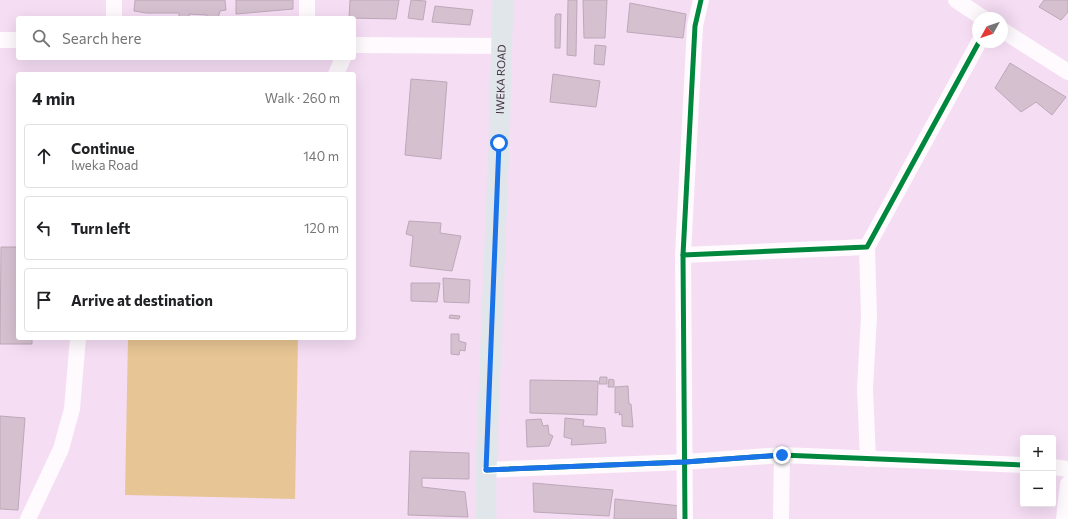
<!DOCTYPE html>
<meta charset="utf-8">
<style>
:root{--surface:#fff;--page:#f6f6f6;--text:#202124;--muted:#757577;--line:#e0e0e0}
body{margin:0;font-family:Commissioner,sans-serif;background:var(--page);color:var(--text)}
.controls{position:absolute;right:12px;bottom:12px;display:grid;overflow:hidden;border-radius:4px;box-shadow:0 4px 16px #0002}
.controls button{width:36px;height:36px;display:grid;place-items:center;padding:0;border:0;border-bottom:1px solid var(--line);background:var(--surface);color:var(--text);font:20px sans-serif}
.compass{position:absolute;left:972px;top:12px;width:36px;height:36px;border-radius:50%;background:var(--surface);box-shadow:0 4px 16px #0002;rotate:230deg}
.stop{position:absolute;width:12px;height:12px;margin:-9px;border:3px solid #1a73e8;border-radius:50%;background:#fff}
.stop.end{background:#1a73e8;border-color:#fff;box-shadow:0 1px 4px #0008}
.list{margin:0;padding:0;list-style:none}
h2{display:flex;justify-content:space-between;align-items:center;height:52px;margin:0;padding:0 16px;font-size:17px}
h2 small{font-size:13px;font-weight:400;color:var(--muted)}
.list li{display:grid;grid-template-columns:26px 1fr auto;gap:12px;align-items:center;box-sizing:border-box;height:64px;margin:0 8px 8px;padding:0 8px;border:1px solid var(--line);border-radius:4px}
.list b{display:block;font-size:15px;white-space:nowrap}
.list p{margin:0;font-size:13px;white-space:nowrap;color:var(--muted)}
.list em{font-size:13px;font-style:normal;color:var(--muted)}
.icon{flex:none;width:22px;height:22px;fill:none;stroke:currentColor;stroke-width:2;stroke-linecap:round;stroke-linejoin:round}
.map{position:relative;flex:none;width:1068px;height:519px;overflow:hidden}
.search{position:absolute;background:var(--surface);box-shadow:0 4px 16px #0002;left:16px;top:16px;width:340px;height:44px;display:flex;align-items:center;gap:10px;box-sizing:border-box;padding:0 14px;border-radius:4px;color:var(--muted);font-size:15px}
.panel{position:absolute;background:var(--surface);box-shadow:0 4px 16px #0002;left:16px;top:72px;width:340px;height:268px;border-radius:4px}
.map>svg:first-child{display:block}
</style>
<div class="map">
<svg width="1068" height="519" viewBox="0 0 1068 519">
<rect width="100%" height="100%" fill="#f5ddf4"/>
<path fill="#e7c594" d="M 128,338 L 298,338 L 295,499 L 125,495 Z"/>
<g fill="#d5c0cf" stroke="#bca8b8">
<path d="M 135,0 L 225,0 L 226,10 L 220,11 L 218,18 L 208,18 L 207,15 L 189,14 L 189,18 L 179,18 L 179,13 L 146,13 L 134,11 Z"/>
<path d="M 236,0 L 293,0 L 293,9 L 236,14 Z"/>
<path d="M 350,0 L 399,0 L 396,19 L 349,18 Z"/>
<path d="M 411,0 L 426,1 L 423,20 L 408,18 Z"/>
<path d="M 568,0 L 577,0 L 576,56 L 567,55 Z"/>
<path d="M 583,0 L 607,0 L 605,38 L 584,38 Z"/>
<path d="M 1044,0 L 1068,0 L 1068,12 L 1061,20 L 1039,7 Z"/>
<path d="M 630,3 L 686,14 L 683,38 L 627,32 Z"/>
<path d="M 435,6 L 473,10 L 470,25 L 432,22 Z"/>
<path d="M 556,14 L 561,14 L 560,48 L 555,48 L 555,17 Z"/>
<path d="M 595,45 L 606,46 L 604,65 L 594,64 Z"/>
<path d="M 1010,63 L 1066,97 L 1052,115 L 1036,102 L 1021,112 L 995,88 Z"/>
<path d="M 553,74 L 600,81 L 596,107 L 550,102 Z"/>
<path d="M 411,79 L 447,82 L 441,159 L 405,155 Z"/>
<path d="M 409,221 L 441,223 L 440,233 L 461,236 L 452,271 L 410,266 L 413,236 L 406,234 Z"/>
<path d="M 1,247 L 18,247 L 18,338 L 32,338 L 32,344 L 0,344 Z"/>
<path d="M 443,278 L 470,280 L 469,303 L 444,302 Z"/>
<path d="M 411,283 L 440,283 L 437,302 L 411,301 Z"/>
<path d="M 450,315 L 460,316 L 459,319 L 449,318 Z"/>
<path d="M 451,334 L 459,334 L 459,341 L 466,343 L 465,351 L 460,350 L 459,355 L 451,354 Z"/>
<path d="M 600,377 L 607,377 L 607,384 L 599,384 Z"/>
<path d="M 609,379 L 614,380 L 614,387 L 608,387 Z"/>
<path d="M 530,380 L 598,381 L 597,415 L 530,413 Z"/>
<path d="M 628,386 L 629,404 L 631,404 L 633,427 L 622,426 L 622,414 L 619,415 L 620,412 L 615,413 L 615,387 Z"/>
<path d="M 0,416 L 25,418 L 18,510 L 0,509 Z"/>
<path d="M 565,418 L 584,420 L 583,426 L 605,428 L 606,443 L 571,445 L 572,439 L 564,437 Z"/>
<path d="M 541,419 L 543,426 L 548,425 L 549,434 L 553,436 L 549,446 L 527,447 L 526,420 Z"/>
<path d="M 410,451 L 469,453 L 469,479 L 422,478 L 422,487 L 465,492 L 468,517 L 408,515 Z"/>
<path d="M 533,483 L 613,490 L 609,516 L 534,512 Z"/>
<path d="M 615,499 L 681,506 L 681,519 L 614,519 Z"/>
</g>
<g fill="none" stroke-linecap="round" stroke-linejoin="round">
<g stroke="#fefafd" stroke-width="16">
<path d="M 956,0 L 983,18"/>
<path d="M 114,18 L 114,0"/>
<path d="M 307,18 L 307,0"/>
<path d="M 1002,30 L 1068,72"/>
<path d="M 0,40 L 18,40"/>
<path d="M 354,45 L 502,46"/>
<path d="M 336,74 L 343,58"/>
<path d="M 867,247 L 869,317 L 865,388 L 868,459"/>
<path d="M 683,255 L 867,247 L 979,42"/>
<path d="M 1053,467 L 1068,469"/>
<path d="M 486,470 L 685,462 L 782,455 L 1023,465"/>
<path d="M 28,519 L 61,449 L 72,409 L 78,338"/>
<path d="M 685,519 L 683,255 L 695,26 L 701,0"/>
<path d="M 781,519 L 782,455"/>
<path d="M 1064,519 L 1068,484"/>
</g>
<path stroke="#e1e6eb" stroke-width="21" id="s1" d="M 486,519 L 486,470 L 499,143 L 503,0"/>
<g stroke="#fff" stroke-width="8">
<g id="cycleway">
<path d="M 683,255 L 867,247 L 979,42"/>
<path d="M 486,470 L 685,462 L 782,455 L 1023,465"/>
<path d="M 685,519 L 683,255 L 695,26 L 701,0"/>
</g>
</g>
<use href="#cycleway" stroke="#00873e" stroke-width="5"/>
</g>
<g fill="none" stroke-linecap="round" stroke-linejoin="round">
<path stroke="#1a73e8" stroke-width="5" d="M 499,143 L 486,470 L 685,462 L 782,455"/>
</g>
<g text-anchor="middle" stroke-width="3" stroke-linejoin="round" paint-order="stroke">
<g font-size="11" fill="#433242" stroke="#fff">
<text dy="4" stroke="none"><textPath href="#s1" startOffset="440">IWEKA ROAD</textPath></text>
</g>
</g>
</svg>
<div class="controls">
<button>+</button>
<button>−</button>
</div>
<svg class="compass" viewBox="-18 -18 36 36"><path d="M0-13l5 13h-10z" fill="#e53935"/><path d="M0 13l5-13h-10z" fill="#757577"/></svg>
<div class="stop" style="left:499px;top:143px"></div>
<div class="stop end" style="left:782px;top:455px"></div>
<div class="search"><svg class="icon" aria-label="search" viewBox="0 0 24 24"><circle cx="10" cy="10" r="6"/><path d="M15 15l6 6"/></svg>Search here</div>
<section class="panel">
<h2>4 min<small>Walk · 260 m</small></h2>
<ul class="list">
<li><svg class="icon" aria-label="ahead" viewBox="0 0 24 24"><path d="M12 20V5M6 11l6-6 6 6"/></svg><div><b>Continue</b><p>Iweka Road</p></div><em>140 m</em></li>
<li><svg class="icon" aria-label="left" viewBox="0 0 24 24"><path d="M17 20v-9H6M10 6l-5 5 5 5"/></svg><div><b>Turn left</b></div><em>120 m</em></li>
<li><svg class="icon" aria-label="arrive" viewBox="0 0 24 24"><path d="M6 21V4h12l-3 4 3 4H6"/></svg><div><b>Arrive at destination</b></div></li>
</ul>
</section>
</div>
